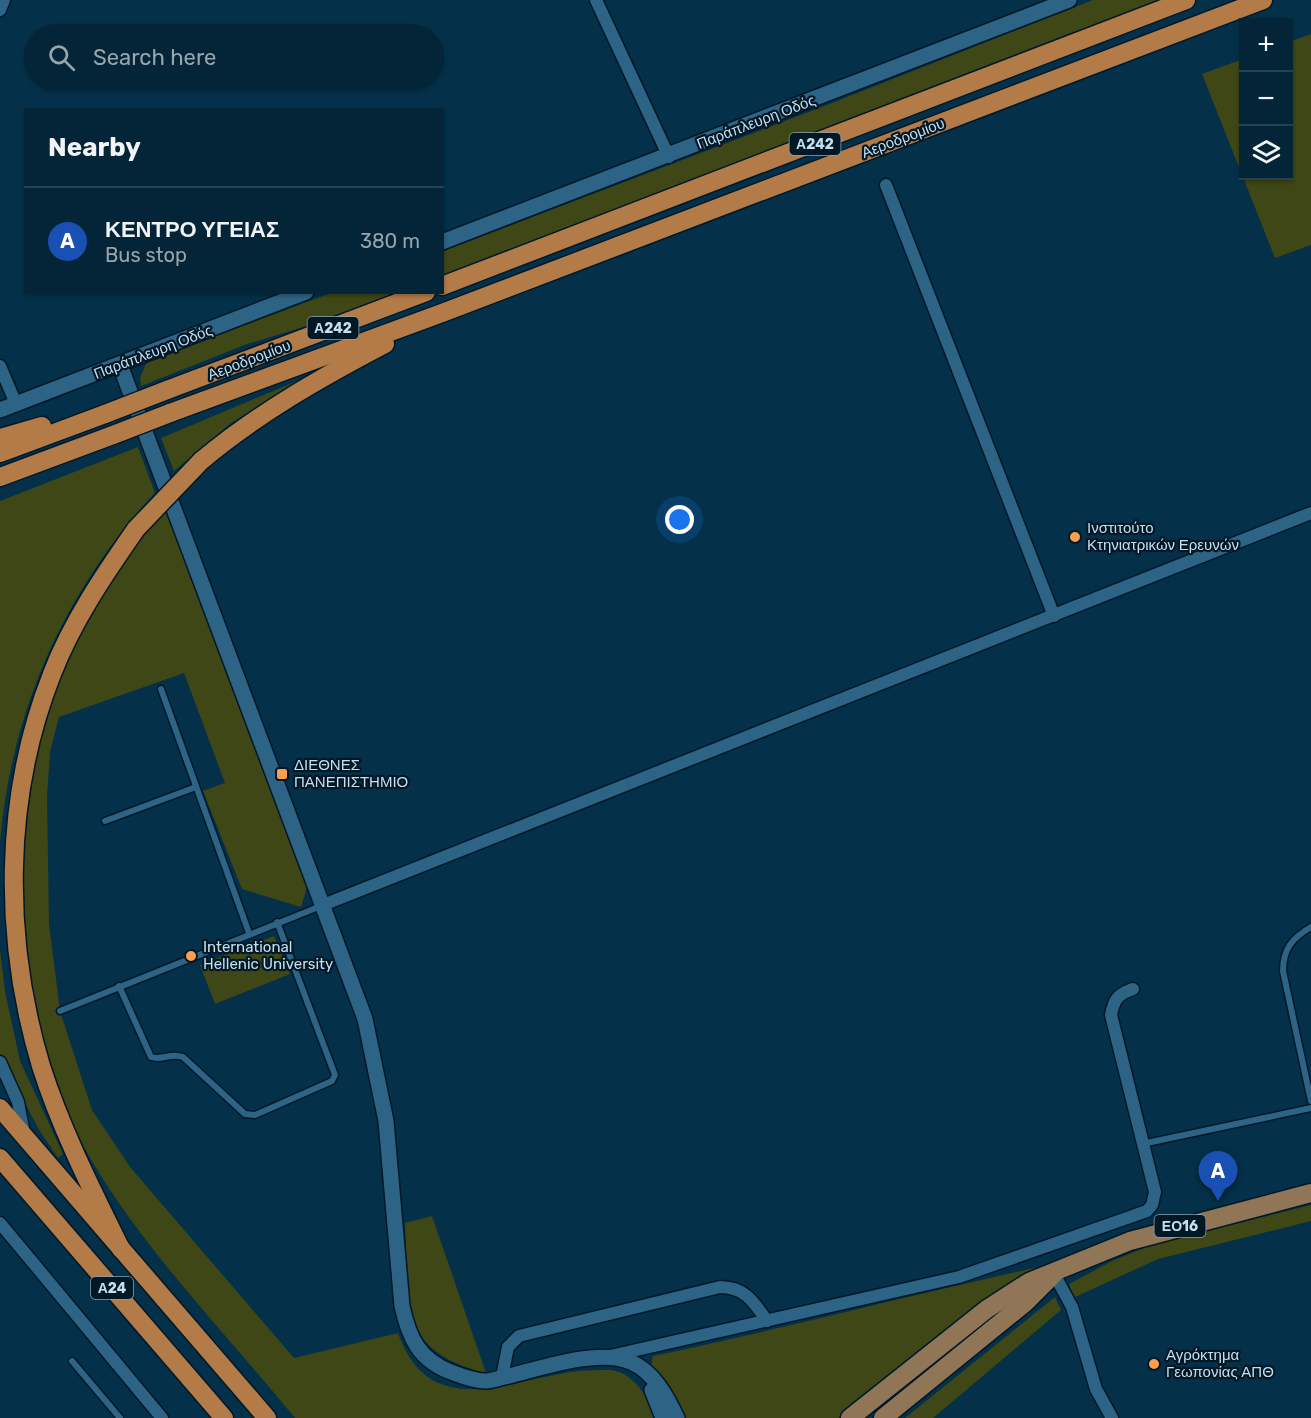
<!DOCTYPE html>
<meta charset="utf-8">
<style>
:root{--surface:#032537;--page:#113142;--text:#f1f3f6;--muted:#97a5ad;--line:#244252;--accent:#fb9e50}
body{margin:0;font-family:Rubik,sans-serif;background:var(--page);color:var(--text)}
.controls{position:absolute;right:18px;top:18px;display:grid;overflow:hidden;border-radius:0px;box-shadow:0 2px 4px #0004}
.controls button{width:54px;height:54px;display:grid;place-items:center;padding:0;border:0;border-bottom:2px solid var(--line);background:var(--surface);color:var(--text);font:30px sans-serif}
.you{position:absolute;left:680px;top:520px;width:21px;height:21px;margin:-15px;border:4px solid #fff;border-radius:50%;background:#1a73e8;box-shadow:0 0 0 9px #1a73e833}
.badge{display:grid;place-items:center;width:39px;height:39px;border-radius:50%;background:var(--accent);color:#fff;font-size:20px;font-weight:700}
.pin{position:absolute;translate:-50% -50px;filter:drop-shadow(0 2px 3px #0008)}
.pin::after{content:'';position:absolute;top:32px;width:21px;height:18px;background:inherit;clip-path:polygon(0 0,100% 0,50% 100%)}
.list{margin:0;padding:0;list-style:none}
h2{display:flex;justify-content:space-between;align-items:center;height:78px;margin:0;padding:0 24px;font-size:26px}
h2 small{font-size:20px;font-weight:400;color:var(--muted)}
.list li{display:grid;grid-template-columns:39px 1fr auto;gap:18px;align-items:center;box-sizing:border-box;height:108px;padding:0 24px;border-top:2px solid var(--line)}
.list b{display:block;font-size:22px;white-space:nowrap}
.list p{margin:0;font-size:20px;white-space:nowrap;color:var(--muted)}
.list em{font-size:20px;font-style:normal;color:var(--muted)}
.icon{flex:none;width:33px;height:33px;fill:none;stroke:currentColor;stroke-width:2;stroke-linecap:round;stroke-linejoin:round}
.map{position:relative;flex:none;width:1311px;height:1418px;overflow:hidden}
.search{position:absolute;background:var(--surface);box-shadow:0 2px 4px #0004;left:24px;top:24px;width:420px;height:66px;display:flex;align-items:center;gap:15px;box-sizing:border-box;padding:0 21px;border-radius:33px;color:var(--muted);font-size:22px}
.panel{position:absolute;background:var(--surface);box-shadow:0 2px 4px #0004;left:24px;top:108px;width:420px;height:186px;border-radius:0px}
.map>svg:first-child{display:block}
</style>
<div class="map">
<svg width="1311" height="1418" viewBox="0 0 1311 1418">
<rect width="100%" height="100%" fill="#043149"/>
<g fill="#3e4715">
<path d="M 1093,0 L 1161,0 L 443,278 L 443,251 L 827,105 Z"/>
<path d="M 1311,34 L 1311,245 L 1275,258 L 1202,74 L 1243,59 L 1244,176 L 1288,176 L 1289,42 Z"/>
<path d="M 331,293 L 407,293 L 373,306 L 247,344 L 141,386 L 140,378 L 147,361 Z"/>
<path d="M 302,379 L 231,423 L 174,471 L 161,438 Z"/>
<path d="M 138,447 L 155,493 C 65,589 11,711 0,842 L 0,501 Z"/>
<path d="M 167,505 L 308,884 L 301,907 L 242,889 L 203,791 L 225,783 L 184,673 L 59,717 L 50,752 L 47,798 L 49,924 L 60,1011 L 92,1110 L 130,1167 L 294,1358 L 398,1333 C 428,1418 499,1384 565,1373 C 580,1370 596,1370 611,1370 C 636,1374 647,1397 656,1418 L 295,1418 C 225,1332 146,1253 90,1158 C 0,1000 3,780 86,619 C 107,579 138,541 167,505 Z"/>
<path d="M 274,936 L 290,974 L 215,1004 L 200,965 Z"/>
<path d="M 0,950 L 5,991 L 20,1061 L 63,1154 L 58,1158 L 38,1128 L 0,1054 Z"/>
<path d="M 1311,1205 L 1311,1221 L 1158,1259 L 1073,1298 L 1069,1284 L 1112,1261 L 1154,1244 Z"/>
<path d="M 432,1216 L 486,1373 C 395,1350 409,1302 405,1223 Z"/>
<path d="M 1039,1267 L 965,1315 L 839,1418 L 684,1418 L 651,1366 L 653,1356 C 783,1329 910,1295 1039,1267 Z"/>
<path d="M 1055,1297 L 1061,1310 L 933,1418 L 905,1418 Z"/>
</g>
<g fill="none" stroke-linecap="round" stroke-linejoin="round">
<g stroke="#001829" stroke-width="9">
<g id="service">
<path d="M 161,689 L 249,933"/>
<path d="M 105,821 L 196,787"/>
<path d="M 1311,927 C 1292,938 1283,949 1283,971 L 1311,1101"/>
<path d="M 119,986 L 151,1057 C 162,1061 171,1052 183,1057 L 245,1114 L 255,1115 L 332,1081 L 335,1075 L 277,922"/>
<path d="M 60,1011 L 321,906"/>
<path d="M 1142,1144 L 1311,1108"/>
<path d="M 72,1361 L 120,1418"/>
</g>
</g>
<g stroke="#001829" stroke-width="15">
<g id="minor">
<path d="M 596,0 L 669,157"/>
<path d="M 0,10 L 4,0"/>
<path d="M 886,185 L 1054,616"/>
<path d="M 0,366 L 16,404"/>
<path d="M 323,905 L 1311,513"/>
<path d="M 0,1062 L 18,1102 L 24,1134"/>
<path d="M 0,1223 L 162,1418"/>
<path d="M 1054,1274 L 1072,1307 L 1096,1389 L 1112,1418"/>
<path d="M 610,1356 L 959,1277 L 1147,1211 L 1152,1205 L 1155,1192 L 1111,1015 C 1114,999 1118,994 1133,989"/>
<path d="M 502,1377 L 508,1347 L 519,1336 L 720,1287 C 745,1287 754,1302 767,1321"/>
</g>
</g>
<g stroke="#001829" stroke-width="18">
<g id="tertiary">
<path d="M 442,242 L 1069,0"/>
<path d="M 120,365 L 365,1019 L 386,1121 L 402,1306 C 409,1338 419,1360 451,1372 C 461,1376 475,1381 486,1381 C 493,1381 502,1377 509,1376 C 542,1368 598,1348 631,1362 C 654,1372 667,1397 677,1418"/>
<path d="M 0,410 L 306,292"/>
<path d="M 652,1390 L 663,1418"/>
</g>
</g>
<g stroke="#001829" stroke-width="21">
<g id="primary">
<path d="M 850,1418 L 987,1309 L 1029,1282 L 1130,1241 L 1311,1193"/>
<path d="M 883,1418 L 1026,1302 L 1053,1275"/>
</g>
</g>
<g stroke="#001829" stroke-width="21">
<g id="trunk">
<path d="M 442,286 L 1186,0"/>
<path d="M 167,390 L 426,292"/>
<path d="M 170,413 L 442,313 L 1263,0"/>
<path d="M 0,438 L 42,426"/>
<path d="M 0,453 L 105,414"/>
<path d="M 201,461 C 257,414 320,378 385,344"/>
<path d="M 0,477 L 113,435"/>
<path d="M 0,1108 L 267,1418"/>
<path d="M 0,1158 L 224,1418"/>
<path d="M 121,1249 C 92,1190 61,1129 41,1066 C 3,939 3,798 52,674 C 72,622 104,575 136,529"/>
</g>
</g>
<use href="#service" stroke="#2d6385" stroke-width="6"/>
<use href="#minor" stroke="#2d6385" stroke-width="12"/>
<use href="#tertiary" stroke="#2d6385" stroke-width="15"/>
<use href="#primary" stroke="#917557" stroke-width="18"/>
<use href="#trunk" stroke="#b27b48" stroke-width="18"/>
<g stroke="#001829" stroke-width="21" stroke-linecap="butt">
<g id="trunk-bridge">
<path d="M 105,414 L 167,390"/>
<path d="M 113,435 L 170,413"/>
<path d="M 136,529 L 201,461"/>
</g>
</g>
<use href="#trunk-bridge" stroke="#b27b48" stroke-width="18"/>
</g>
<g fill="#fb9e50" stroke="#031825" stroke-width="2">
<circle cx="1075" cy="537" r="6"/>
<rect x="276" y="768" width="12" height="12" rx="3"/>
<circle cx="191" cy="956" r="6"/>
<circle cx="1154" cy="1364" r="6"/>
</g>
<g text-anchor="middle" stroke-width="4.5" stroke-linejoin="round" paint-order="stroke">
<g fill="#031825" stroke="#8aa3b4" stroke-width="1.5">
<rect x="789.5" y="133" width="51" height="22" rx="4.5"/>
<rect x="307.5" y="317" width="51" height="22" rx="4.5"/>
<rect x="1154.5" y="1215" width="51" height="22" rx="4.5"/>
<rect x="91" y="1277" width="42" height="22" rx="4.5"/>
</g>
<g font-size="14" font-weight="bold" fill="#c4dff2">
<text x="815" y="149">Α242</text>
<text x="333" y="333">Α242</text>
<text x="1180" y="1231">ΕΟ16</text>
<text x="112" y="1293">Α24</text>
</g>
<g font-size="15" fill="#c4dff2" stroke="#031825">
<text transform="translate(756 122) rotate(-21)" y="5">Παράπλευρη Οδός</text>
<text transform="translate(903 138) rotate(-21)" y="5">Αεροδρομίου</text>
<text transform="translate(153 352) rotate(-21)" y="5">Παράπλευρη Οδός</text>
<text transform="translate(249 360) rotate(-21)" y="5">Αεροδρομίου</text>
</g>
<g font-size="15" fill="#c4dff2" stroke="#031825" text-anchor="start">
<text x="1087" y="533">Ινστιτούτο<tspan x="1087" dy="17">Κτηνιατρικών Ερευνών</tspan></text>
<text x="294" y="770">ΔΙΕΘΝΕΣ<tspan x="294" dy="17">ΠΑΝΕΠΙΣΤΗΜΙΟ</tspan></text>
<text x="203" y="952">International<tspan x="203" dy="17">Hellenic University</tspan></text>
<text x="1166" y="1360">Αγρόκτημα<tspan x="1166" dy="17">Γεωπονίας ΑΠΘ</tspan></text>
</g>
</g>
</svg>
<div class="controls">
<button>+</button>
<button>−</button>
<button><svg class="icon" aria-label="layers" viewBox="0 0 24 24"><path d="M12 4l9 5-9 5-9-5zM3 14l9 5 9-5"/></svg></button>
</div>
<div class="you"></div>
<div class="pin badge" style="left:1218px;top:1201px;background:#1a4fb4">A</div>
<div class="search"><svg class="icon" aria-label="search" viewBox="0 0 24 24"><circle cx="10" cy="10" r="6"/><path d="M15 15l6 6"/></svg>Search here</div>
<section class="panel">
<h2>Nearby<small></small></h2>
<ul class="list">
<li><span class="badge" style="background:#1a4fb4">A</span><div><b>ΚΕΝΤΡΟ ΥΓΕΙΑΣ</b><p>Bus stop</p></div><em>380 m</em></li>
</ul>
</section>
</div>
